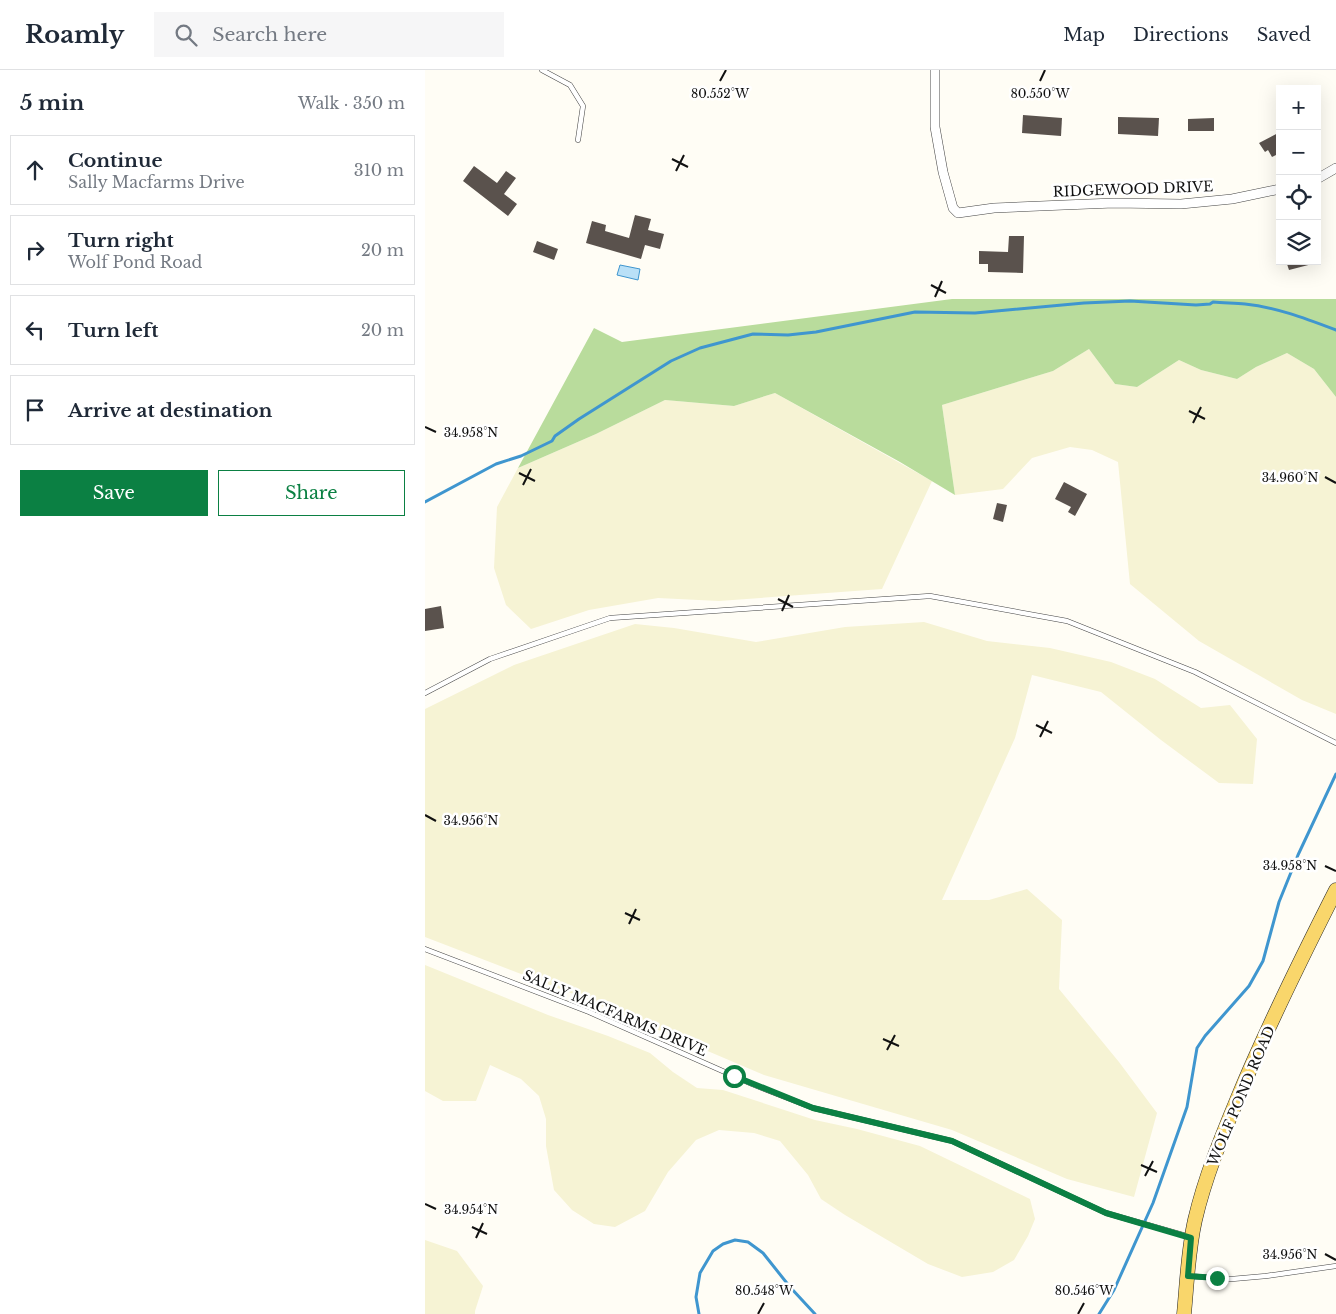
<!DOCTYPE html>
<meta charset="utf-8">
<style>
:root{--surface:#fff;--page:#f6f6f7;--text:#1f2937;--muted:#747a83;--line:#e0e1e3;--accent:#0b8043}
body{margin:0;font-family:"Libre Baskerville",serif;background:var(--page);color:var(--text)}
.controls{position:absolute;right:15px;top:15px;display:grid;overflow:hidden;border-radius:0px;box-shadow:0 5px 20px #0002}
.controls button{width:45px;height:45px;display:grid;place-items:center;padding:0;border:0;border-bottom:1px solid var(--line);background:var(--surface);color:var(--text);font:25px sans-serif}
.stop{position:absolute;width:15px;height:15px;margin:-11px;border:4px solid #0b8043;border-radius:50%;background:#fff}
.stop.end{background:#0b8043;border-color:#fff;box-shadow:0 1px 5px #0008}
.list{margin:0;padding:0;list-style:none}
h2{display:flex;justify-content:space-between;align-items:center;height:65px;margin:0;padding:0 20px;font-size:21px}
h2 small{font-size:16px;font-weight:400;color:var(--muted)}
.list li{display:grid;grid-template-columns:32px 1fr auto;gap:15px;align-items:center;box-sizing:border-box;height:70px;margin:0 10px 10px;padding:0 10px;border:1px solid var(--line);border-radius:0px}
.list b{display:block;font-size:19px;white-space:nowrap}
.list p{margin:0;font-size:16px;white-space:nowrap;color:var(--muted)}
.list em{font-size:16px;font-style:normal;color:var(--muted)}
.actions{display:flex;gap:10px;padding:15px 20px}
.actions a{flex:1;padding:11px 0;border:1px solid var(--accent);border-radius:0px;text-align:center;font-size:18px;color:var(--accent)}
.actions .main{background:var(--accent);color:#fff}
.icon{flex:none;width:28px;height:28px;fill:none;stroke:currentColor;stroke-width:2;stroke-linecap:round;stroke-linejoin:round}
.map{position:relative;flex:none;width:911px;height:1244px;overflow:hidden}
header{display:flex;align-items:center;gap:30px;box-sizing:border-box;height:70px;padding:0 25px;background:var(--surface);border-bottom:1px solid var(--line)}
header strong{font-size:24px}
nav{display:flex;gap:28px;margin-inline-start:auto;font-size:18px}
.search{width:350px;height:45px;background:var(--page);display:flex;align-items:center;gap:12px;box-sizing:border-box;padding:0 18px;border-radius:0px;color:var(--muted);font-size:19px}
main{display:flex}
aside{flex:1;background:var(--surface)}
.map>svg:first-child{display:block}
</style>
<header>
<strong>Roamly</strong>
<div class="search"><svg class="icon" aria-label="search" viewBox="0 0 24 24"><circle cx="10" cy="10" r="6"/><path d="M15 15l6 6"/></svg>Search here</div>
<nav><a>Map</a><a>Directions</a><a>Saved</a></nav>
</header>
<main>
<aside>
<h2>5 min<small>Walk · 350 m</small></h2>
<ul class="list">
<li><svg class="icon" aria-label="ahead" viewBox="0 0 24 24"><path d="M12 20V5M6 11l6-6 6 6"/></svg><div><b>Continue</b><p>Sally Macfarms Drive</p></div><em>310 m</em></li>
<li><svg class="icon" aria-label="right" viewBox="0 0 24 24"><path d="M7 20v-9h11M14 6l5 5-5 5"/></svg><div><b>Turn right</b><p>Wolf Pond Road</p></div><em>20 m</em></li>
<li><svg class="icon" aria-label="left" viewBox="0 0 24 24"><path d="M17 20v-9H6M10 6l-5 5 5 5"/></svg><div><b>Turn left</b></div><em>20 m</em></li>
<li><svg class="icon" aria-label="arrive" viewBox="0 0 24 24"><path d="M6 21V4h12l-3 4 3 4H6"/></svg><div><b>Arrive at destination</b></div></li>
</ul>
<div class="actions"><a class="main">Save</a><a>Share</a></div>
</aside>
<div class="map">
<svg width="911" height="1244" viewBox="0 0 911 1244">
<rect width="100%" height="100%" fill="#fffdf5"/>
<g fill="#f6f3d4">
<path d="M 664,279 L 690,314 L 712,317 L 754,290 L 776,300 L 812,309 L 831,297 L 862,283 L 889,299 L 911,327 L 911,644 L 877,630 L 774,571 L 705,514 L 693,392 L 667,380 L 645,377 L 607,388 L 578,419 L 530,425 L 517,335 L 628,301 Z"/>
<path d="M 350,323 L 507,411 L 457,519 L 294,531 L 233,528 L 164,540 L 106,559 L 81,535 L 69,498 L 72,437 L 93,398 L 171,364 L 240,330 L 309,336 Z"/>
<path d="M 499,552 L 562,571 L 625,578 L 686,592 L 730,609 L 776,638 L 805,635 L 832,669 L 828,714 L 794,713 L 736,670 L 676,622 L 607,605 L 590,668 L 517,830 L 564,830 L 602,819 L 637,850 L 634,919 L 694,992 L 732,1043 L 709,1127 L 642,1109 L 527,1060 L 339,1005 L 151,925 L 0,867 L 0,639 L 89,595 L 210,554 L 249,558 L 331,572 L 420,557 Z"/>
<path d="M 0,895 L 123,945 L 183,966 L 225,983 L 248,1002 L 272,1018 L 298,1020 L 390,1050 L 432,1059 L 495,1076 L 605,1129 L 610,1149 L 603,1166 L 589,1190 L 568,1202 L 537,1207 L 503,1194 L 420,1145 L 396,1129 L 383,1105 L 355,1071 L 329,1063 L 294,1060 L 271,1070 L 243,1102 L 220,1141 L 190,1157 L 169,1154 L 147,1140 L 129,1120 L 121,1076 L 121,1049 L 114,1026 L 96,1009 L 65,995 L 51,1031 L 18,1031 L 0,1021 Z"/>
<path d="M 0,1170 L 32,1181 L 58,1216 L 50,1241 L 50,1244 L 0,1244 Z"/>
</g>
<path fill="#b9dc9c" d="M 527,229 L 911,229 L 911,327 L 889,299 L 862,283 L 831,297 L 812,309 L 776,300 L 754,290 L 712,317 L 690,314 L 664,279 L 628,301 L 517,335 L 530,425 L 475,392 L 350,323 L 309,336 L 240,330 L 171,364 L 93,398 L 169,258 L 197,272 Z"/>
<path fill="#b9e0f7" stroke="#3f96cf" d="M 195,195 L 215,199 L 213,210 L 192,205 Z"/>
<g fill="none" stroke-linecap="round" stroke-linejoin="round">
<g stroke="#3f96cf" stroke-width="3">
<path d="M 0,432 L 71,394 L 96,386 L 127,371 L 130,366 L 154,349 L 246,291 L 275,278 L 328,264 L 363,265 L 391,262 L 490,242 L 550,243 L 659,233 L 705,231 L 771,235 L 785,234 L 788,232 C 799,233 810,233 820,234 C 851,237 882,249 911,260"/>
<path d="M 274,1244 L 271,1227 L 275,1203 L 288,1181 L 298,1174 L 310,1170 L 323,1172 L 338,1183 L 365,1217 L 390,1244"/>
<path d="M 674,1244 L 689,1220 L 728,1133 L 762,1037 L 772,978 L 780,966 L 824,916 L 838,891 L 854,832 L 873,785 L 911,704"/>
</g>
</g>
<g fill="#5a524d">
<path d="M 598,45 L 637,48 L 636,66 L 597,63 Z"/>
<path d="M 693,47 L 734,48 L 733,66 L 693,64 Z"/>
<path d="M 789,48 L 789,61 L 763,61 L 763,49 Z"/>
<path d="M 855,62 L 855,83 L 847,87 L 843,80 L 840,82 L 834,73 Z"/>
<path d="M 49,96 L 72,113 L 81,101 L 91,108 L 79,124 L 92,134 L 83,146 L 38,111 Z"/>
<path d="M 210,145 L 226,149 L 223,160 L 239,164 L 235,179 L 220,175 L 216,189 L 161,173 L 167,151 L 181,155 L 180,161 L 204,168 Z"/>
<path d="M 584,166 L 599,166 L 598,203 L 563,202 L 563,194 L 554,194 L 554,181 L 583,182 Z"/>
<path d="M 112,171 L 133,179 L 129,190 L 108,182 Z"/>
<path d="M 893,185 L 895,192 L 864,200 L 861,191 L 892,191 Z"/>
<path d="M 639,412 L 662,424 L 650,446 L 643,442 L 646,437 L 630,429 Z"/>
<path d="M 572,433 L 582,435 L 578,452 L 568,449 Z"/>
<path d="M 16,536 L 19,558 L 0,561 L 0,539 Z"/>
</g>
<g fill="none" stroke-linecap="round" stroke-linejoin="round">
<g stroke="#444" stroke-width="5.5">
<g id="lane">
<path d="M 117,0 L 145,15 L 158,36 L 153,70"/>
<path d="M 0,623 L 65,589 L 185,548 L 505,526 L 642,551 L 770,602 L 911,673"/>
<path d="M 0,879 L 164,942 L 327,1014 L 388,1038 L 527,1071 L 681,1143 L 765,1167"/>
<path d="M 763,1206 L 807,1209 L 841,1206 L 911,1196"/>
</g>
</g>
<g stroke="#444" stroke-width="10">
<g id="street">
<path d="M 510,0 L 510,57 L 518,102 L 528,138 L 533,143 L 569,138 L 639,135 L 689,133 L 756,134 L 807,129 L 855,119"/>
<path d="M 892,109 L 911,98"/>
</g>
</g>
<g stroke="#222" stroke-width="15">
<path id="primary" d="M 759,1244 C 762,1213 763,1181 770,1150 C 780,1107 797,1066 814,1025 C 843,955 877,887 911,820"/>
</g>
<use href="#lane" stroke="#fff" stroke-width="4.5"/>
<use href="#street" stroke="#fff" stroke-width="9"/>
<use href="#primary" stroke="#f9d66b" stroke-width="14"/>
</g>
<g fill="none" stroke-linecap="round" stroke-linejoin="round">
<path stroke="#0b8043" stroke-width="6" d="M 309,1006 L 388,1038 L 527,1071 L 681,1143 L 766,1168 L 763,1206 L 792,1208"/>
</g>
<path fill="none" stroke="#111" stroke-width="2" d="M 295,11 L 301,0M 615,11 L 620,0M 247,89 L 263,97M 251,101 L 259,85M 506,215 L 521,223M 510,227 L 517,211M 764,341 L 780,349M 768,353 L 776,337M 0,357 L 11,362M 94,403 L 110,411M 900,407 L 911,413M 98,415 L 106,399M 353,529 L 368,537M 357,541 L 364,525M 611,655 L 627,663M 615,667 L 623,651M 0,745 L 11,751M 900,796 L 911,801M 200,843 L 215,850M 204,854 L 211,839M 458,969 L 474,976M 462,980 L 470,965M 716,1095 L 732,1102M 720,1106 L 728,1091M 0,1134 L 11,1139M 47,1157 L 62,1164M 51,1168 L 58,1153M 900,1184 L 911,1190M 333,1244 L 339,1233M 653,1244 L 659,1233"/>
<g text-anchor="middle" stroke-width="5" stroke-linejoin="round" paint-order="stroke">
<g font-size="14" fill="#111" stroke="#fff">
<text transform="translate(708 119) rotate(-2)" y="5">RIDGEWOOD DRIVE</text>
<text transform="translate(190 943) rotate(23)" y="5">SALLY MACFARMS DRIVE</text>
<text transform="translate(816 1026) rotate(-67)" y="5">WOLF POND ROAD</text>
</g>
</g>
<g font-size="12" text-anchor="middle" fill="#111" stroke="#fff" stroke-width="5" stroke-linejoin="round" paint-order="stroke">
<text x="295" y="28">80.552°W</text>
<text x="615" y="28">80.550°W</text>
<text x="46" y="367">34.958°N</text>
<text x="865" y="412">34.960°N</text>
<text x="46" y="755">34.956°N</text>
<text x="865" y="800">34.958°N</text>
<text x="46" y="1144">34.954°N</text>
<text x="865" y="1189">34.956°N</text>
<text x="339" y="1225">80.548°W</text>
<text x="659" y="1225">80.546°W</text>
</g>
</svg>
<div class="controls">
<button>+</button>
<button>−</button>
<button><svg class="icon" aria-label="locate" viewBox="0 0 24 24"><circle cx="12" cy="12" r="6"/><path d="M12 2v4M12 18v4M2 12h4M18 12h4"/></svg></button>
<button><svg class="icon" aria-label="layers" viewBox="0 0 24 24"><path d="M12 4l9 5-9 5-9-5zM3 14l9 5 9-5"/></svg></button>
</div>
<div class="stop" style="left:309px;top:1006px"></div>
<div class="stop end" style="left:792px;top:1208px"></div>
</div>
</main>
